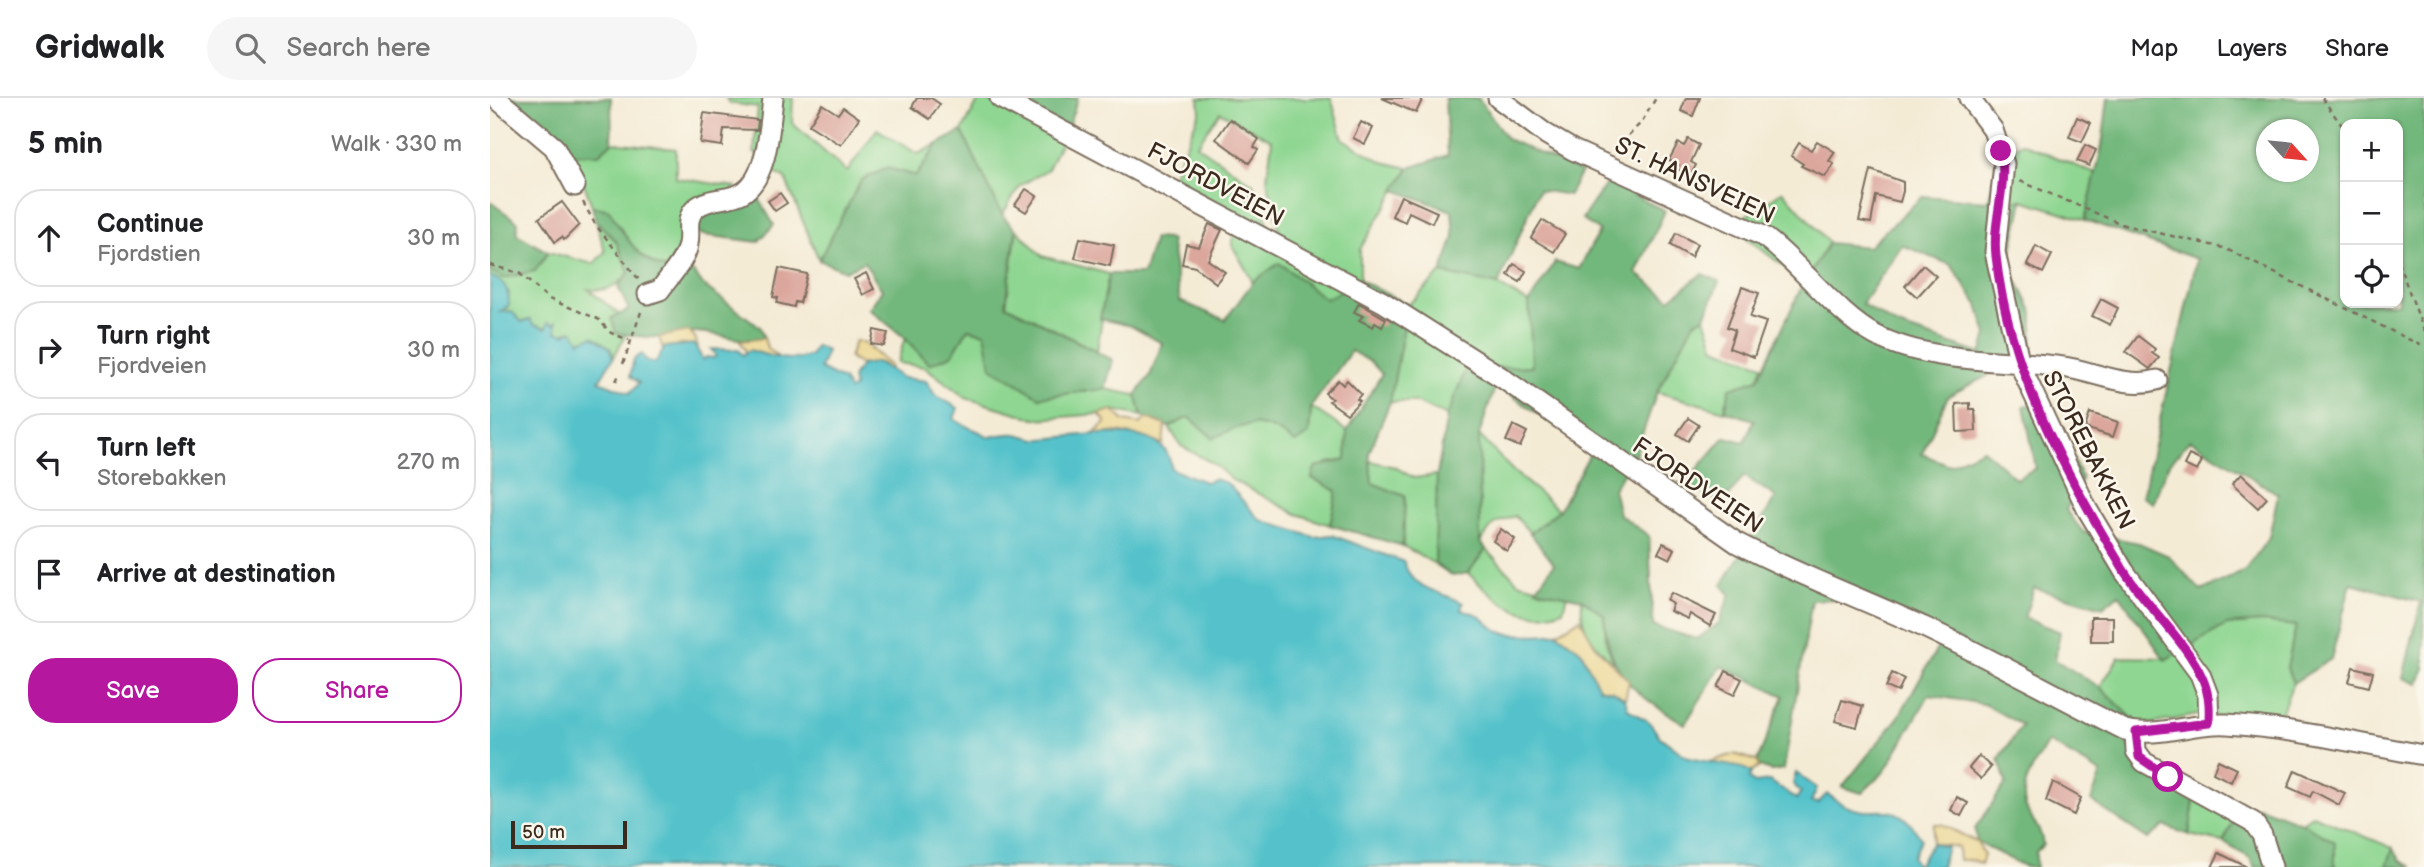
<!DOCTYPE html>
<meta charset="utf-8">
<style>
:root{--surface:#fff;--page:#f6f6f6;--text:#202124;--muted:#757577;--line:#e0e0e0;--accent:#b5179e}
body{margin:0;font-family:"Balsamiq Sans",sans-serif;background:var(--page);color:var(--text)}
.controls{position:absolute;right:21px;top:21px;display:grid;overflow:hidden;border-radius:14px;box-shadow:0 2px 5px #0004}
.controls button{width:63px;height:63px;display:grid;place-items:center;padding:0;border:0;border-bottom:2px solid var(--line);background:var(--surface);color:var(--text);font:35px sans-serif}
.compass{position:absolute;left:1766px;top:21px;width:63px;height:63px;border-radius:50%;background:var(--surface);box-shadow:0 2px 5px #0004;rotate:117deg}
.scale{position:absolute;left:21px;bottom:18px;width:116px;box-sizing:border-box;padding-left:7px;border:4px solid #3b2a1e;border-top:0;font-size:19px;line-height:24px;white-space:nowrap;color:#3b2a1e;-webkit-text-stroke:5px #fbf7ec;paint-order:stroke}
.stop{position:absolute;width:21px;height:21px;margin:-16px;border:5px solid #b5179e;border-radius:50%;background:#fff}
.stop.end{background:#b5179e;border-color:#fff;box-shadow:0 2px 7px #0008}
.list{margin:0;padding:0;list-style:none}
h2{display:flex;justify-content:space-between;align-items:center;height:91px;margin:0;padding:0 28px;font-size:30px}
h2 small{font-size:23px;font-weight:400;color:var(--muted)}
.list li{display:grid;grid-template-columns:46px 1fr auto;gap:21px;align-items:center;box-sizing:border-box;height:98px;margin:0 14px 14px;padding:0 14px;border:2px solid var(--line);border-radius:28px}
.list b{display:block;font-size:26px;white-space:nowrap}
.list p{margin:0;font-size:23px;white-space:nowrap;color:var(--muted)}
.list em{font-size:23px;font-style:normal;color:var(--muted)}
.actions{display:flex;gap:14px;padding:21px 28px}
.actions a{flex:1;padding:16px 0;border:2px solid var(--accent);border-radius:28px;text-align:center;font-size:24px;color:var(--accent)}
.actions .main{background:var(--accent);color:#fff}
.icon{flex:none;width:38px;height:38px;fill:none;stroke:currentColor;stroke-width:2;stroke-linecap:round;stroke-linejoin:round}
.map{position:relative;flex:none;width:1934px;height:769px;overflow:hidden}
header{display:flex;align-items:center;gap:42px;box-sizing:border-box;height:98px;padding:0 35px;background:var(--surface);border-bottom:2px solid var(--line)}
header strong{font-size:33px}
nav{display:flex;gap:38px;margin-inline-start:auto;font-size:24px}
.search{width:490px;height:63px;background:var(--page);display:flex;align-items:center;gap:18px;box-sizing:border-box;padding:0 24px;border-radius:38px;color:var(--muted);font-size:26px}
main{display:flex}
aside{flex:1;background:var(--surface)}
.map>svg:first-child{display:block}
</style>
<header>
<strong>Gridwalk</strong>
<div class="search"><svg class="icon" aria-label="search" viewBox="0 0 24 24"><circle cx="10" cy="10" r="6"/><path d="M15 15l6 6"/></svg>Search here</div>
<nav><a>Map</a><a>Layers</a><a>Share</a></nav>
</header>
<main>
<aside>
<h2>5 min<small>Walk · 330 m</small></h2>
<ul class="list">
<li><svg class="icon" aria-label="ahead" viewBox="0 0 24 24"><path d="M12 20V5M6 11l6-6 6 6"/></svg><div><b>Continue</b><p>Fjordstien</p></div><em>30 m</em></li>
<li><svg class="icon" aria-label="right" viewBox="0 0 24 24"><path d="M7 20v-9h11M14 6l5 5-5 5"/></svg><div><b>Turn right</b><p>Fjordveien</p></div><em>30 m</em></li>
<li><svg class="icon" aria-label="left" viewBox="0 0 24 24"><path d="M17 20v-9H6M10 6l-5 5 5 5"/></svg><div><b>Turn left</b><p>Storebakken</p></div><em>270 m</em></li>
<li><svg class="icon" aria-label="arrive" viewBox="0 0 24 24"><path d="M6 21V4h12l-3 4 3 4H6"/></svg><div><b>Arrive at destination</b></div></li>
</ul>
<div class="actions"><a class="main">Save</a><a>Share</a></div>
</aside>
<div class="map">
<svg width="1934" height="769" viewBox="0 0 1934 769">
<rect width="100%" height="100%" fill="#fbf7ec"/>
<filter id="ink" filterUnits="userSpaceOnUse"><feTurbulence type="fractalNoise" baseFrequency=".0143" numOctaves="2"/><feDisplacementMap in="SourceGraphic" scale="14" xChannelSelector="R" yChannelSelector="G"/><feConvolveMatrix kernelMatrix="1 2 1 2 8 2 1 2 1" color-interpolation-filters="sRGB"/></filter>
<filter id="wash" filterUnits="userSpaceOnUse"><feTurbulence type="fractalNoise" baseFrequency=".00686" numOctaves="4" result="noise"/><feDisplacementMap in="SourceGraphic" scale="28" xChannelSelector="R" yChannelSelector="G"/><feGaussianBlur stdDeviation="1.57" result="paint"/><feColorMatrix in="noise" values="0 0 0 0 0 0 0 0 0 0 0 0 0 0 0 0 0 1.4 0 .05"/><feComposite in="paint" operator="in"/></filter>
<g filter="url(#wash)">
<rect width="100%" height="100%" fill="#f4ebd5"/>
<g fill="#8ed691" stroke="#648058" stroke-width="2" fill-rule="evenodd">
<path d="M 236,0 L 303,0 L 302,25 L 357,74 L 387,31 L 428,56 L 448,46 L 426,78 L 397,70 L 349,126 L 329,162 L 295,80 L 277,71 L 279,60 L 264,55 L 268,9 L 239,5 Z"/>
<path d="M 490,0 L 578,29 L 558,71 L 530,88 L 512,117 L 472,33 Z"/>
<path d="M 709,0 L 841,0 L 853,41 L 893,64 L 919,70 L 870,151 L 870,182 L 836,202 L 789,166 L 763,184 L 742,147 L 748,120 L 681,82 L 710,13 ZM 730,14 L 782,42 L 777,81 L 789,131 L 781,133 L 763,86 L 707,47 Z"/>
<path d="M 122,44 L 186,51 L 186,80 L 246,89 L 177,171 C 148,164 134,136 119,112 L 102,108 L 83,56 L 108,56 Z"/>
<path d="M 1532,45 L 1606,76 L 1595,122 L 1533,102 L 1498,103 L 1508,62 Z"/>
<path d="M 1293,93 L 1339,145 L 1314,184 L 1258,141 L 1254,119 Z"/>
<path d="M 0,106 L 24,138 L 54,159 L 58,154 L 103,166 L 115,154 L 106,123 L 126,143 L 139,175 C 126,190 117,194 98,191 L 141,226 L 124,259 L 120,250 L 105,239 L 90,243 L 80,232 L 73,236 L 66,234 L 61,227 L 52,231 L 32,224 L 20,213 L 10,214 L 17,210 L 19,194 L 0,178 Z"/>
<path d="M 527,132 L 552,158 L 619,176 L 607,253 L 516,207 Z"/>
<path d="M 951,175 L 1008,187 L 1039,205 L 1043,268 L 976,271 L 957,318 L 925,304 L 900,304 L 918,207 Z"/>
<path d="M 1215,219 L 1225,250 L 1273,267 L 1268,281 L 1235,304 L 1235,313 L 1167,294 L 1204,224 Z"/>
<path d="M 478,231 L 495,235 L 549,299 L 615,291 L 646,297 L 652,318 L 622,312 L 609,316 L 547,321 L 476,300 L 435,269 L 407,265 L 415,240 L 439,266 L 462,257 Z"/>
<path d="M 821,309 L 857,333 L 856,362 L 837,365 L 822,380 L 847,393 L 840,427 L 807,416 L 742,382 L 724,366 L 691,348 L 679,329 L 699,318 L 723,340 L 757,325 L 819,336 Z"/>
<path d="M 989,337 L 1022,372 L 1069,412 L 1040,435 L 1025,418 L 1004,426 L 990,444 Z"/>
<path d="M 880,363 L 905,369 L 924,380 L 947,377 L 945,466 L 913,448 L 915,399 L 882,385 Z"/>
<path d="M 996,451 L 1028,484 L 1077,497 L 1073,512 C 1034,528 1004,501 978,475 Z"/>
<path d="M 1092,501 L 1114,517 L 1116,544 L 1124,566 C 1103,545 1089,532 1092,501 Z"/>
<path d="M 1772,524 L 1806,528 L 1797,570 L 1803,585 L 1787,626 L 1713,616 L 1650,628 L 1610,589 L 1629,559 L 1678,560 L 1737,527 Z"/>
<path d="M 1706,689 L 1750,711 L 1733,744 L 1699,737 Z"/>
<path d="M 1823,717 L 1903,750 L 1897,769 L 1845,769 L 1845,744 L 1812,725 Z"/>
</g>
<g fill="#72b77b" stroke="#56704c" stroke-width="2" fill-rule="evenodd">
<path d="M 18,0 L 121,0 L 122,44 L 109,56 L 83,56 Z"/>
<path d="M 496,0 L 588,0 L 578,29 Z"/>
<path d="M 955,0 L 988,0 L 1017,41 L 1091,74 L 1079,97 L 1049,92 L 1008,187 L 951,175 L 964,140 L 962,113 L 905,92 L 919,70 L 958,57 Z"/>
<path d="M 1618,0 L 1934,0 L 1934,572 L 1928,586 L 1913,580 L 1931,504 L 1861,485 L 1841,561 L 1803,585 L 1797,570 L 1806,528 L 1772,524 L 1737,527 L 1675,562 L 1629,496 L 1613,509 L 1544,490 L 1534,520 L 1570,534 L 1565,562 L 1610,589 L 1650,628 L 1638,649 L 1706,689 L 1699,737 L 1674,728 L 1658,741 L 1601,703 L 1611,675 L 1558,644 C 1546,665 1524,692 1539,716 C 1546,727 1552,734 1553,747 L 1546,754 L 1546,769 L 1536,769 L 1487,744 L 1485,731 L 1516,685 L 1509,661 L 1532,627 L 1494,606 L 1439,597 L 1395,673 L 1372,695 L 1352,689 L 1408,620 L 1451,544 L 1353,501 L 1322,502 L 1294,671 L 1282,673 L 1269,669 L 1267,663 L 1294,598 L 1231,568 L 1195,626 C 1145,596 1118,578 1114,517 L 1092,501 L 1046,491 L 1064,466 L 1040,435 L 1069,412 L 1102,352 L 1006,287 L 989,337 L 990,444 L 996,451 L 978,475 L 963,478 L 945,466 L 947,377 L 957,318 L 976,271 L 1042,268 L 1039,205 L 1065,164 L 1089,171 L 1109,133 L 1092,121 L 1118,83 L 1175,113 L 1146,175 L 1180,201 L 1212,176 L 1229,183 L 1215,219 L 1204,224 L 1167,294 L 1145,357 L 1123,391 L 1129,416 L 1159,438 L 1163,528 L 1207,541 L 1229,525 L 1240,496 L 1232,487 L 1286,399 L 1254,378 L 1234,405 L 1194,387 L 1235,339 L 1254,344 L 1264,322 L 1235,313 L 1240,290 L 1268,281 L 1314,184 L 1339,145 L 1378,149 L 1433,98 L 1498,103 L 1533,102 L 1519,166 L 1543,215 L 1542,255 L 1458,298 L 1432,356 L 1459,367 L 1493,351 L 1526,381 L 1546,370 L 1534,308 L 1558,302 L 1592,381 L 1576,412 L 1593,434 L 1649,445 L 1679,458 L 1711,493 L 1755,473 L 1779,439 L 1788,396 L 1700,342 L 1678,367 L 1663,405 L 1652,399 L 1707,161 L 1595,122 L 1612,48 ZM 1855,26 L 1908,26 L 1908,205 L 1855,205 ZM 1776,32 L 1818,32 L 1818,74 L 1776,74 ZM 1412,147 L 1461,167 L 1488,207 L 1497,237 L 1491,256 L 1408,228 L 1372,206 Z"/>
<path d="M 472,33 L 512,117 L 526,132 L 516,207 L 623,262 L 615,291 L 549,299 L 501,269 L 495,235 L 478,231 L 462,257 L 439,266 L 415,240 L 379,211 L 392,192 L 374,164 L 355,173 L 329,162 L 371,82 L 397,70 L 426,78 L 448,46 Z"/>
<path d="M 264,92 L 284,127 L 268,144 L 213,137 L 201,131 L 207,117 Z"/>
<path d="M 0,104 L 28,124 L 27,136 L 58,154 L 45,173 L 14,180 L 0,173 Z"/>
<path d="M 102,108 L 119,112 C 134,136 148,164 177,171 L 184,165 L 204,175 L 213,187 L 270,229 L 274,240 C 248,246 230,234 203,234 C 194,234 185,238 176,239 C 159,240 143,238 126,235 L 121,220 L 139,212 L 128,189 L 139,175 L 126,143 L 106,123 Z"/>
<path d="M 664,140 L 680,141 L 690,203 L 735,222 L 763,184 L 789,165 L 836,201 L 870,182 L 918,207 L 900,304 L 879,355 L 882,385 L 915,398 L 913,448 L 840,427 L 847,393 L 822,380 L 825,369 L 856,362 L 857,333 L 892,276 L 882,265 L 861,253 L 821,309 L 819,336 L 805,345 C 772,319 758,324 723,340 L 699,319 L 679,329 L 652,318 L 646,297 L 660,278 L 672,245 L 641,228 L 610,221 L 619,176 L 653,176 Z"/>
<path d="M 1769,709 L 1812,725 L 1845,744 L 1845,769 L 1765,769 L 1760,760 L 1733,744 L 1750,711 Z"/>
<path d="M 1903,750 L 1911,763 L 1923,769 L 1897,769 Z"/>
</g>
<g fill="#eeda9e" stroke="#94825e" stroke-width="2">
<path d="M 199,233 L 205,239 L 208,249 L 195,246 L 173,251 L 169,239 Z"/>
<path d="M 274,240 L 277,250 L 292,262 L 263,253 L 257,255 L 250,243 Z"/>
<path d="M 365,243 L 374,245 L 400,268 L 400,272 L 391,265 L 371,267 L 359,260 Z"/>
<path d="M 622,312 L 634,323 L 650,326 L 657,320 L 675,327 L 673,346 L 629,334 L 603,337 L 616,324 L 609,316 Z"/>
<path d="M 1090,521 L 1106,549 L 1139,583 L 1135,601 L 1123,593 L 1109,590 L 1104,584 L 1091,553 L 1067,535 Z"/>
<path d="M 1244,656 L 1267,663 L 1269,669 L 1261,674 L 1219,664 Z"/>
<path d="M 1444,726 L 1451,726 L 1487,744 L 1494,757 L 1491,766 L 1482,762 L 1469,762 L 1468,749 L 1442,745 Z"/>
</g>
<path fill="#54c2cb" stroke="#487674" stroke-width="2" d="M 0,178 C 15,183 19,192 19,207 L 10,214 L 21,213 L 32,224 L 41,221 L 42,226 L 56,231 L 58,224 L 63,227 L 66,224 L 66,234 L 76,236 L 82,232 L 90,243 L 103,238 L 120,250 L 123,260 L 109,283 L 140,295 L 149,285 L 140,278 L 144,261 L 152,256 L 156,262 L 165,265 L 175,249 L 204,246 L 213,262 L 216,259 L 224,260 L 226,257 L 221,251 L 248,252 L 253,257 L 259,252 C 282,258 296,265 320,258 L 326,248 L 337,253 L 330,271 L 353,282 L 359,292 L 364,289 L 362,280 L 371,267 L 387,264 L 413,280 L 436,283 L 445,297 L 468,310 L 464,321 C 478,331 487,331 499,339 C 507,338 517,335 525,336 C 535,337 542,342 552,341 C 587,339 681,319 681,371 L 715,384 L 724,381 L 737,385 L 770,422 L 824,439 L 842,437 L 914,464 C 921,492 951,493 973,505 L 971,512 C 977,514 983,514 988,517 C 996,522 1001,530 1011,534 C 1019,538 1057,537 1067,535 L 1091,553 L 1109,590 L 1123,593 L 1135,601 L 1138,611 L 1159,624 L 1170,639 L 1198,660 L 1253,670 L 1261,674 L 1259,681 L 1265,685 L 1280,683 L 1306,701 L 1311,694 L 1303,686 L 1306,675 L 1327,690 L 1321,704 L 1328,705 L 1337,696 C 1343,700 1350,705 1356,708 C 1389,723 1404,695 1431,741 L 1422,759 L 1427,769 L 1442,745 L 1457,749 L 1451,769 L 0,769 Z"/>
<g id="blocks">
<g fill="#dba69c">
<path d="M 427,0 L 441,0 L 450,6 L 440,21 L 422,9 Z"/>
<path d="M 892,0 L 933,0 L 926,15 Z"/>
<path d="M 1196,0 L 1210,0 L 1203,18 L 1191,13 Z"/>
<path d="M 332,6 L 348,16 L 353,9 L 369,20 L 351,47 L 319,27 Z"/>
<path d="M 214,15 L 268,22 L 267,32 L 234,31 L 232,48 L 210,45 Z"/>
<path d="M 1587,19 L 1601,25 L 1592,44 L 1579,39 Z"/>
<path d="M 740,21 L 769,41 L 764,49 L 768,52 L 759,65 L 726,41 Z"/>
<path d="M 871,24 L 883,30 L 875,46 L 863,40 Z"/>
<path d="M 1198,41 L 1209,47 L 1201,64 L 1206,67 L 1200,78 L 1186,71 L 1189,67 L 1179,62 L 1188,45 L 1194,48 Z"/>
<path d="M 1327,43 L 1345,54 L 1339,63 L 1344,66 L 1335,79 L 1311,68 L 1313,66 L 1301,58 L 1309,45 L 1321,52 Z"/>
<path d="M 1595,47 L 1606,52 L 1599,68 L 1587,63 Z"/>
<path d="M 1381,72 L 1413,84 L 1413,93 L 1410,104 L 1386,98 L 1381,125 L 1369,123 Z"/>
<path d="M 536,91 L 547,98 L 536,114 L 525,107 Z"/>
<path d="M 290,95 L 297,105 L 285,113 L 278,103 Z"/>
<path d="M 911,98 L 947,114 L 942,125 L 919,114 L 915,124 L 902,118 Z"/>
<path d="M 72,104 L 89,127 L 74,142 L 72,139 L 65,144 L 49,120 Z"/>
<path d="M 1052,122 L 1075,136 L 1064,154 L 1041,140 Z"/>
<path d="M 719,126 L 732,132 L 718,162 L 735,174 L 726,185 L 705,169 L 692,166 L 696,146 L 709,149 Z"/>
<path d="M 1186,135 L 1207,146 L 1201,159 L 1180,147 Z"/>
<path d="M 590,140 L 624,147 L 620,168 L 585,160 Z"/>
<path d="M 1546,148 L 1562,157 L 1553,175 L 1537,167 Z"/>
<path d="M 1024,166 L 1036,173 L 1030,184 L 1018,177 Z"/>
<path d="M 1433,167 L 1446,178 L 1427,199 L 1415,188 Z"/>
<path d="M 289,170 L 317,176 L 310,205 L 305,204 L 304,209 L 287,205 L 288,200 L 283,199 Z"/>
<path d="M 376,175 L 384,191 L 373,197 L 364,181 Z"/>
<path d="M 1252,189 L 1269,195 L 1260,219 L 1276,224 L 1264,259 L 1239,250 L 1245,232 L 1237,229 Z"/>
<path d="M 1611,201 L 1628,210 L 1620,227 L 1602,218 Z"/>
<path d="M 869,205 L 896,221 L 892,229 L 885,225 L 883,229 L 869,222 L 873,218 L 864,214 Z"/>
<path d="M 384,232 L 398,235 L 394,248 L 381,246 Z"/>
<path d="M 1648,238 L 1665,251 L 1662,255 L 1669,260 L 1660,271 L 1636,254 Z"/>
<path d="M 848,282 L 853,287 L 857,282 L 871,296 L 867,301 L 870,303 L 857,316 L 839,303 L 842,301 L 835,295 Z"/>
<path d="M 1480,305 L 1480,311 L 1485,311 L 1486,333 L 1467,334 L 1466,306 Z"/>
<path d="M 1600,315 L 1628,324 L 1623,339 L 1595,330 Z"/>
<path d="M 1198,320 L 1209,327 L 1198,343 L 1187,336 Z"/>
<path d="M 1023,327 L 1037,334 L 1030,349 L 1016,343 Z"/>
<path d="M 1699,357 L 1712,363 L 1707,373 L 1694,367 Z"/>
<path d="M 1751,376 L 1777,400 L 1768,410 L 1742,386 Z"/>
<path d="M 1011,431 L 1025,441 L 1017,453 L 1003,443 Z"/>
<path d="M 1173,445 L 1185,451 L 1180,461 L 1168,455 Z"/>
<path d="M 1181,495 L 1226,517 L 1220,528 L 1200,516 L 1198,521 L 1180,513 L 1183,506 L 1177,502 Z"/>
<rect x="1601" y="519" width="22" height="24"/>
<path d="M 1863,569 L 1883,574 L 1879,589 L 1859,584 Z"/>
<path d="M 1236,573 L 1252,581 L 1244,597 L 1228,589 Z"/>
<path d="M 1402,575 L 1414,581 L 1408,594 L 1396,589 Z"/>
<path d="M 1352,602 L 1373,608 L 1367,629 L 1345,623 Z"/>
<path d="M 1489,658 L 1501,669 L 1491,681 L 1479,670 Z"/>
<path d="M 1728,662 L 1747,671 L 1741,684 L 1723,675 Z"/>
<path d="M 1805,672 L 1855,695 L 1849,707 L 1823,693 L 1820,699 L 1798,689 Z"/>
<path d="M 1563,684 L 1591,700 L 1584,717 L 1556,703 Z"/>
<path d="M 1467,699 L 1478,705 L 1471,718 L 1461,712 Z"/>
<path d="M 1729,755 L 1757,769 L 1722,769 Z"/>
</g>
</g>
</g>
<g filter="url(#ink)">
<use href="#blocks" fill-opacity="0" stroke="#7c6e5e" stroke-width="2"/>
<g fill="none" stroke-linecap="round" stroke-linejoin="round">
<g stroke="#7c6e5e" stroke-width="23">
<g id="minor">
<path d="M 6,0 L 64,49 L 85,88"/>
<path d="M 510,0 L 893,204 L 1011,279 L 1247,445 C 1308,477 1373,501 1436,530 C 1504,562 1568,599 1635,632 C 1668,640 1703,624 1737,626 C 1803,630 1869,646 1934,657"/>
<path d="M 1008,0 L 1056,36 L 1083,52 L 1273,138 C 1310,165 1347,217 1385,237 C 1437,265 1515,261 1573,269 C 1603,273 1637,291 1667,282"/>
<path d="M 1479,0 L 1503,32 L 1514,66 L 1505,154 L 1530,267 L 1597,411 L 1634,473 L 1710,576 L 1718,597 L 1719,625"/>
<path d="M 158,196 L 170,192 C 179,179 196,162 198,146 C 201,133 194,121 206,110 C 218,99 238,103 252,95 C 278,80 280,26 283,0"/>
<path d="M 1645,634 L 1646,653 L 1654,664 L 1763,724 L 1772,737 L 1782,769"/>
</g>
</g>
<g stroke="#7c6e5e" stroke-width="2.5" stroke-dasharray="5 5" stroke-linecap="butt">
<path d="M 1832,0 L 1853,29 L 1855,38"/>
<path d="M 1124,51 L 1151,25 L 1166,0"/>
<path d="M 1530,83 L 1634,127 L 1734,150 L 1934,249"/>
<path d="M 93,104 L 105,126 L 150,183"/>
<path d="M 1908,164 L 1934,233"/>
<path d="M 0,167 L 29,175 L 59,201 L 108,221 L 121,235 L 139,242"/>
<path d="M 133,266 L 152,211"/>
<path d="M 126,283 L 130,275"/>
</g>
<use href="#minor" stroke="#fff" stroke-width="19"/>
</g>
</g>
<g fill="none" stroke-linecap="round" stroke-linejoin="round" filter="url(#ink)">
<path stroke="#b5179e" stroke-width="9" d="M 1511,53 C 1518,89 1502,123 1506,158 C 1518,271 1576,376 1633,471 C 1655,509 1712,556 1718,599 C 1720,607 1719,617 1719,625 L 1646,634 L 1649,659 L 1678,679"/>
</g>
<g text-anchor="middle" stroke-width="5" stroke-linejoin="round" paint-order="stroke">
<g font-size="24" fill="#3b2a1e" stroke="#fbf7ec">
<text transform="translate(1205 82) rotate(25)" y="8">ST. HANSVEIEN</text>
<text transform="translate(726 86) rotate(28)" y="8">FJORDVEIEN</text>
<text transform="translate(1599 352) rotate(63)" y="8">STOREBAKKEN</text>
<text transform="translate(1208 387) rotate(34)" y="8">FJORDVEIEN</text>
</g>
</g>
</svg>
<div class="controls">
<button>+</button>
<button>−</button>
<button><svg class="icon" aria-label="locate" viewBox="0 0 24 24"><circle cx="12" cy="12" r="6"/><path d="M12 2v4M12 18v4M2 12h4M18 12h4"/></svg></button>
</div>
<svg class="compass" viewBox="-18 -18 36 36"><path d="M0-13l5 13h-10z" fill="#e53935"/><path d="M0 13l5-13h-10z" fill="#757577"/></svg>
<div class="scale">50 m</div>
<div class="stop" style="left:1678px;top:679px"></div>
<div class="stop end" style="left:1511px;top:53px"></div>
</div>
</main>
